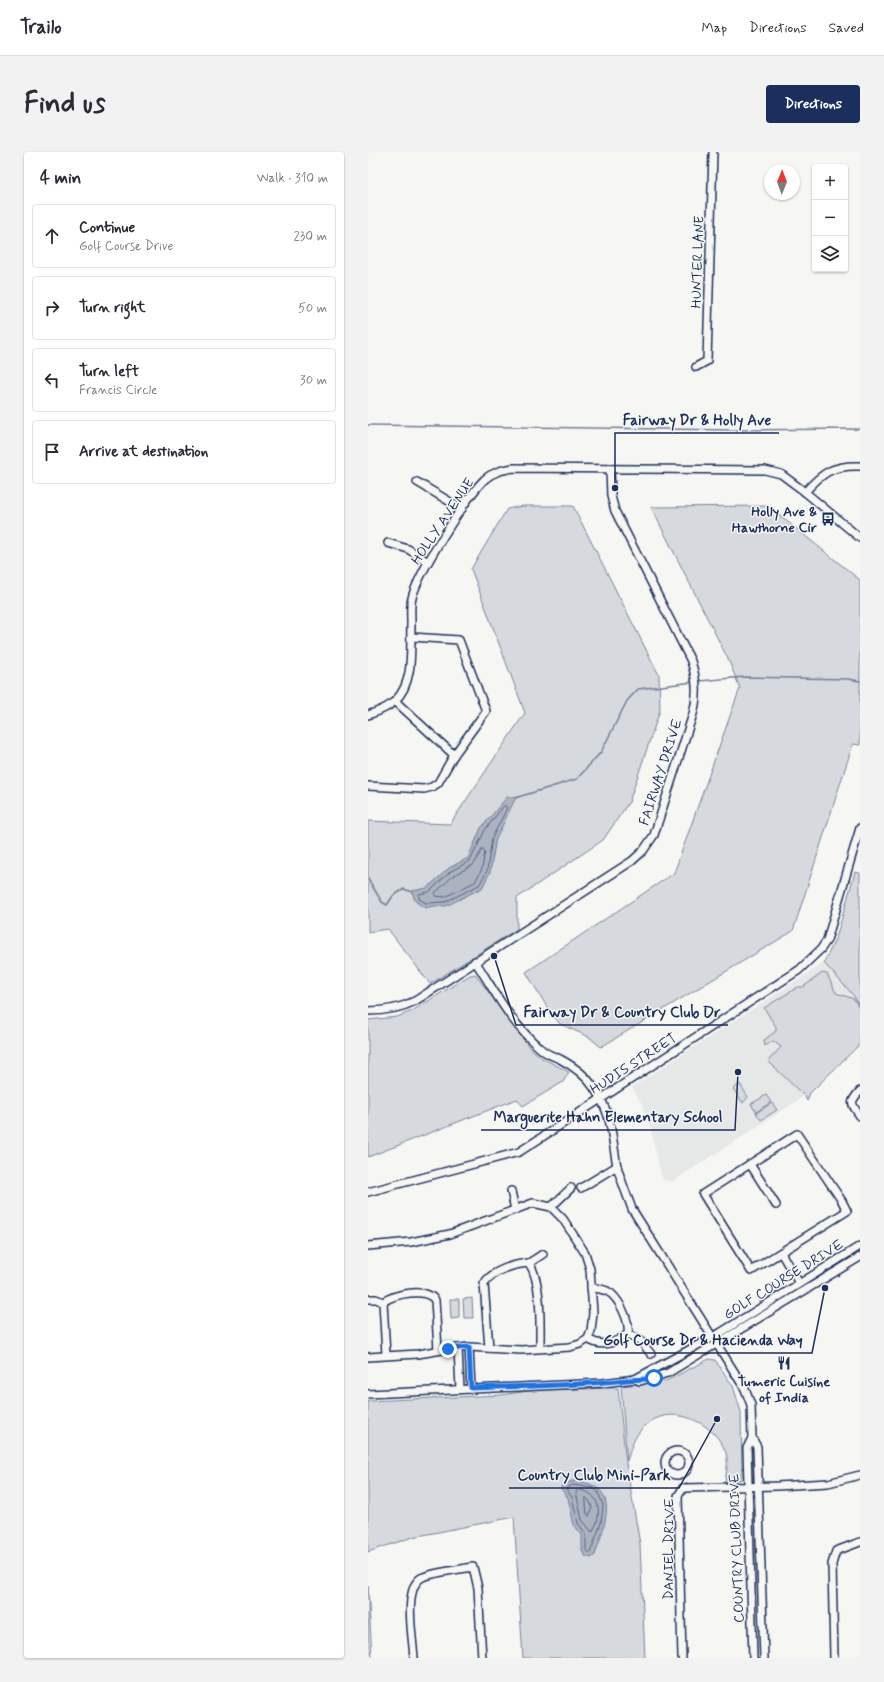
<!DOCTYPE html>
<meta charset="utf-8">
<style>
:root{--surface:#fff;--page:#f2f2f3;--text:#2b2b33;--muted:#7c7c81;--line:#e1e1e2;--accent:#1b2f5e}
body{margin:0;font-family:Mynerve,sans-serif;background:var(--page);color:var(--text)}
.controls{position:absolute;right:12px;top:12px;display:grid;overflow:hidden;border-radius:4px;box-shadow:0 1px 3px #0004}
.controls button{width:36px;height:36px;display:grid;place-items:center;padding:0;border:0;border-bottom:1px solid var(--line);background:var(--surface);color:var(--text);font:20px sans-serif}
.compass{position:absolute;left:396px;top:12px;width:36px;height:36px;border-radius:50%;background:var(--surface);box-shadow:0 1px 3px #0004;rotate:1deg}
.stop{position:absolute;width:12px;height:12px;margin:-9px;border:3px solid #1a73e8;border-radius:50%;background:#fff}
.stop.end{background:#1a73e8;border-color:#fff;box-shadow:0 1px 4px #0008}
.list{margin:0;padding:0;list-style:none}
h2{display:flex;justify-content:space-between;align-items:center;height:52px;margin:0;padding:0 16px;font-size:17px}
h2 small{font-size:13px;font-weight:400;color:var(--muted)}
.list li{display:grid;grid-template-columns:26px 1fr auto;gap:12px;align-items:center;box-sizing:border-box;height:64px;margin:0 8px 8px;padding:0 8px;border:1px solid var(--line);border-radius:4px}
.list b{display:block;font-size:15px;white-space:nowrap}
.list p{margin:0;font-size:13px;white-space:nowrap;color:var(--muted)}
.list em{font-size:13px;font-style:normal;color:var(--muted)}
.icon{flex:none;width:22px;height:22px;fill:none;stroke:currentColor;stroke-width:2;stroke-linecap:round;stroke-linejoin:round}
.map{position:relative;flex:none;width:492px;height:1506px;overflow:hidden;border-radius:4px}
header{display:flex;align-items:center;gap:24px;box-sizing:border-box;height:56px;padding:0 20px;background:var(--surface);border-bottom:1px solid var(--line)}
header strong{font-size:19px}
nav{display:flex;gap:22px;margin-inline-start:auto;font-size:14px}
.intro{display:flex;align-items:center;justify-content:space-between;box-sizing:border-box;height:96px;padding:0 24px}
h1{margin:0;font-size:28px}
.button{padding:10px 18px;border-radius:4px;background:var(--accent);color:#fff;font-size:14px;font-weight:700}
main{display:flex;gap:24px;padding:0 24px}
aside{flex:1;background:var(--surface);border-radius:4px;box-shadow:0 1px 3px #0004}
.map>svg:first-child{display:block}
</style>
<header>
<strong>Trailo</strong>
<nav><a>Map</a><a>Directions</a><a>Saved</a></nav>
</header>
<div class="intro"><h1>Find us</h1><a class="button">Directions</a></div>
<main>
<aside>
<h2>4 min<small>Walk · 310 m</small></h2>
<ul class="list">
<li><svg class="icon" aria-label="ahead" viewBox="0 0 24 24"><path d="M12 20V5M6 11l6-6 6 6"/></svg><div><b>Continue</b><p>Golf Course Drive</p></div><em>230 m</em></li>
<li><svg class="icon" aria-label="right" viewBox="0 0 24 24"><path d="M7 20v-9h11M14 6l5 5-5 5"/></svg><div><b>Turn right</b></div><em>50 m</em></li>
<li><svg class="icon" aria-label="left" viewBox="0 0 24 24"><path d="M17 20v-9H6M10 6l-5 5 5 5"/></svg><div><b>Turn left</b><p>Francis Circle</p></div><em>30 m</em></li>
<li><svg class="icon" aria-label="arrive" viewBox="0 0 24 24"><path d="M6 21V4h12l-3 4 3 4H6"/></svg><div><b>Arrive at destination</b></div></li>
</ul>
</aside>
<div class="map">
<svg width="492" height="1506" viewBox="0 0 492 1506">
<rect width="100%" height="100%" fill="#f6f6f2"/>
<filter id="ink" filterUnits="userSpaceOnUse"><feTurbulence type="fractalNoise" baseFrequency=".025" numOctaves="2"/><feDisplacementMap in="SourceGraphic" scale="8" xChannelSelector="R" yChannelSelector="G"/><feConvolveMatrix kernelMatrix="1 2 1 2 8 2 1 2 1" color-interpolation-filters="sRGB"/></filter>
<g filter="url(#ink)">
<path fill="#e6e7e7" d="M 456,811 L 486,844 L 492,856 L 492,887 L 438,943 L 304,1030 L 294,1027 L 283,978 L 275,954 L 264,935 Z"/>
<g fill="#d6d9dd" stroke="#78849e">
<path d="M 155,354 L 205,354 L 291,523 L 292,558 L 261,650 L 235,688 L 149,746 L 149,777 L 62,832 L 20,777 L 0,780 L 0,669 L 82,672 L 157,561 L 103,417 L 139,357 Z"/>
<path d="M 400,354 L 492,428 L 492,593 L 485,592 L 425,779 L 233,895 L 221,885 L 192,872 L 182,860 L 158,820 L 306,721 L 372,536 L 360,507 L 283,355 Z"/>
<path d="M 487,720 L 492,721 L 492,856 L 486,844 L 456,811 L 469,783 Z"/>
<path d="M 454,821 L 459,822 L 468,841 L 486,847 L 492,858 L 492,892 L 442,941 L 439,949 L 436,942 L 434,942 L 400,909 L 413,895 L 405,889 L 397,894 L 396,888 L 408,879 L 408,875 L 396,856 L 430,835 L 435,835 Z"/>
<path d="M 107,822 L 161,895 L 174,906 L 201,920 L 195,930 L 155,954 L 149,947 L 0,1005 L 0,868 L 29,865 L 44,859 L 102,823 Z"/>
<path d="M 372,932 L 380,945 L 375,951 L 365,937 Z"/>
<path d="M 398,943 L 403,950 L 388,960 L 383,952 Z"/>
<path d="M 404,951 L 409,958 L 393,968 L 388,961 Z"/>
<path d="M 104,1146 L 105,1166 L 96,1166 L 95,1147 Z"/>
<path d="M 82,1147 L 91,1147 L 91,1166 L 83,1167 Z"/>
<path d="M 341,1207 L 347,1208 L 365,1234 L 373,1260 L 374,1327 L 369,1329 L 357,1330 C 358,1322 360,1313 359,1305 C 352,1273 304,1248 277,1274 C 266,1283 263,1296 259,1309 L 253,1234 L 298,1229 Z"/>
<path d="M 250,1236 L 258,1311 L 272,1392 L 277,1506 L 155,1506 L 146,1365 L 45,1385 L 0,1400 L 0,1249 L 133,1243 L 167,1238 Z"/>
<path d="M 0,1434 L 4,1506 L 0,1506 Z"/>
</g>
<g fill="#abb2c0" stroke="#717e99">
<path d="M 139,645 L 148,645 L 128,687 L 122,720 L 114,736 L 78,754 L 66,754 L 57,756 L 47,749 L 44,739 L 59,736 L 81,716 L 100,706 L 113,676 Z"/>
<path d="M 204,1329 C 255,1331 237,1371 227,1403 L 223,1406 L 217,1404 L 214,1399 L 214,1383 L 206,1373 L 200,1346 L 193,1337 L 194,1333 Z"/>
</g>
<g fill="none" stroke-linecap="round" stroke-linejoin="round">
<g stroke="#556385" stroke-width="1">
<path d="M 136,654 L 138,654 L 139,656 L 124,686 L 119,719 L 111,733 L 77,750 L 58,751 L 51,747 L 51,742 L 61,740 L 83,719 L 102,709 L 117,678 Z"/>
<path d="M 115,697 L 117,699 L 114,717 L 107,730 L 77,745 L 67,744 L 67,741 L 86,723 L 105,713 Z"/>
<path d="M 205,1333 L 225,1336 L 230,1340 L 235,1353 L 233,1371 L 222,1401 L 218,1398 L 218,1382 L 210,1371 L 204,1345 L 198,1337 Z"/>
<path d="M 210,1338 C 233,1339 235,1364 224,1380 L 214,1368 L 208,1340 Z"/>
<path d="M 218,1346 L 221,1348 L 224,1355 L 221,1364 L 219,1362 Z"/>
</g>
<g stroke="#717e99" stroke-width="1.5">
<path d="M 0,273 L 366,278 L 492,277"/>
<path d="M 331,529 L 376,525 L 480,527 L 492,529"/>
<path d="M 147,646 L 209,627 L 233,600 L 259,549 L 270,537 L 325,530"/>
<path d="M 0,727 L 14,750 L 19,753 L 25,744 L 36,737 L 44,740"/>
</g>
<g stroke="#1b2f5e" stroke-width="10">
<g id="minor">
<path d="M 328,215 L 339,209 L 345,0"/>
<path d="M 49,330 L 94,357"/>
<path d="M 437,340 C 455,320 465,313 492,314"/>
<path d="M 20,391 L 40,397 L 60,410"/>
<path d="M 27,549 L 86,603"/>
<path d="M 0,563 C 9,560 20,556 27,549 C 47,530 42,496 43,471 C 43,463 42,454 44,446 C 50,421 98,345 117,327 C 125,320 134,318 145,316 L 397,318 L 413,322 L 437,340 L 492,386"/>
<path d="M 0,634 L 56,637 L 64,635 L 70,631 L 86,603 L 118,559 L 91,488 L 43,485"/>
<path d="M 107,809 C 127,840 144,873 173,897 C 178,902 185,904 192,907 C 205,914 218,923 226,936 C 245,963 243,983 249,1014 C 253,1029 259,1043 264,1057 L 377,1237 L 383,1253 L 384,1286 L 389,1295 L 396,1506"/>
<path d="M 0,859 C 17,859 31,857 47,849 L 264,709 L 275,699 L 286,683 L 325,562 C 330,543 329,528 323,509 L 247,359 L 243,344 L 242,317"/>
<path d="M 492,939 C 481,951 483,951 492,964"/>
<path d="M 429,982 L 474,1049 L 479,1059 L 383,1119 L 335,1042 Z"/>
<path d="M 382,1012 L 408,1053"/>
<path d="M 213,1036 L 249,1014"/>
<path d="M 143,1039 L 147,1058"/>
<path d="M 0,1040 L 151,1000 L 431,818 L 453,797 L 459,788 L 492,676"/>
<path d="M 183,1055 L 203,1036"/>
<path d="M 0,1094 L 43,1090 L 82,1082 L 165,1051 L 183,1055 L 195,1067 L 217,1101 L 222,1117 L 225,1161 L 223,1179 L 220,1187 L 212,1192 L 202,1195 L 153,1198 L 101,1195 L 80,1197 L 50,1202 L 0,1205"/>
<path d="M 413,1101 L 431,1131"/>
<path d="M 161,1111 L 175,1102"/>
<path d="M 0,1147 L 8,1147 L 15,1150"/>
<path d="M 15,1150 C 27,1142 57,1135 67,1148 L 70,1198"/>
<path d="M 15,1150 L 18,1203"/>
<path d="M 260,1182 L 272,1188 L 283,1202"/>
<path d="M 220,1187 C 234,1196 247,1191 260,1182 C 262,1169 251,1145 239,1139 C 234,1137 228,1136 223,1136"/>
<path d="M 101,1195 L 103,1236"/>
<path d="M 90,1196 L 92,1237"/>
<path d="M 121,1196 L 116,1132 C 123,1119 146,1112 161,1111 C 174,1130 172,1172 172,1196"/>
<path d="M 267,1227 L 272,1229 L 300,1221 L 492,1105"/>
<path d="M 0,1242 L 235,1231 L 267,1227 L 308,1205 L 352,1181 L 492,1094"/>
<path d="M 384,1286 L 379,1296 L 385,1506"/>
<circle cx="309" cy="1311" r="12"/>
<path d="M 315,1336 L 409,1334 L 460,1331 L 492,1323"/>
<path d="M 46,1506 C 45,1487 35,1437 53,1426 C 61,1421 94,1417 105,1415 L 110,1436 L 114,1506"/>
<path d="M 314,1506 L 310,1344 L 315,1336"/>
<path d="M 466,1506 L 464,1412 L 468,1399 L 492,1390"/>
</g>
</g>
<use href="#minor" stroke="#f6f6f2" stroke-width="7"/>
</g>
</g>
<g fill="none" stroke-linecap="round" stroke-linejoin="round" filter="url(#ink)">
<path stroke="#1a73e8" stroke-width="5" d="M 80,1197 L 101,1195 L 103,1236 C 155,1234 208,1234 259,1228 C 269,1227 276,1228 286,1226"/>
</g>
<defs>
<g id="bus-bare" transform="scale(1.08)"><path d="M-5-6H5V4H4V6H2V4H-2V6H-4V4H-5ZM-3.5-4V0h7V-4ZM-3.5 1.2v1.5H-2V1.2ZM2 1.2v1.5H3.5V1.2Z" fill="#1b2f5e" stroke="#f6f6f2" stroke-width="2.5" paint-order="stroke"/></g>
<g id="restaurant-bare" transform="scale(1.08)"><path d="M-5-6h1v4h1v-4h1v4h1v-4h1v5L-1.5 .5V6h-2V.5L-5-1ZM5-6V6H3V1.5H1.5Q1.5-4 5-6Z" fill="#1b2f5e" stroke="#f6f6f2" stroke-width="2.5" paint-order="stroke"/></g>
</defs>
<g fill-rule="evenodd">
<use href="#bus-bare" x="460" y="367"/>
<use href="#restaurant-bare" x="416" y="1211"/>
</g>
<g text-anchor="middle" stroke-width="3" stroke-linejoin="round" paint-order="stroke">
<g font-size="14" fill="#1b2f5e" stroke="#f6f6f2">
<text transform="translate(329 110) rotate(-88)" y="5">HUNTER LANE</text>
<text transform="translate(74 369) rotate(-56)" y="5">HOLLY AVENUE</text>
<text transform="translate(292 620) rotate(-72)" y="5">FAIRWAY DRIVE</text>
<text transform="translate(265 911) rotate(-33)" y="5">HUDIS STREET</text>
<text transform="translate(415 1127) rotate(-32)" y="5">GOLF COURSE DRIVE</text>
<text transform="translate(368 1396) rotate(-92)" y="5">COUNTRY CLUB DRIVE</text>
<text transform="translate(300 1397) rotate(-90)" y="5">DANIEL DRIVE</text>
</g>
<g font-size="14" font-weight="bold" fill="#1b2f5e" stroke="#f6f6f2" text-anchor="end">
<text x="449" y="364">Holly Ave &amp;<tspan x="449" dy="16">Hawthorne Cir</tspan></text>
<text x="416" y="1234" text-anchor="middle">Tumeric Cuisine<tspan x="416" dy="16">of India</tspan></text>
</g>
</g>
<path fill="none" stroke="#1b2f5e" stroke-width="1.5" d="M247 336L247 281H411M126 804L148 873H360M370 920L367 978H113M457 1136L444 1201H226M349 1267L311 1336H141"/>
<g fill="#1b2f5e" stroke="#f6f6f2" stroke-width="1.5">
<circle cx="247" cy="336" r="4"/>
<circle cx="126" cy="804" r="4"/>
<circle cx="370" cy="920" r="4"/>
<circle cx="457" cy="1136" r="4"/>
<circle cx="349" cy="1267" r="4"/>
</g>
<g font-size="15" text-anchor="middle" font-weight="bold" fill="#1b2f5e" stroke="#f6f6f2" stroke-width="3" stroke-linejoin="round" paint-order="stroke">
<text x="329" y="273">Fairway Dr &amp; Holly Ave</text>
<text x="254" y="865">Fairway Dr &amp; Country Club Dr</text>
<text x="240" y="970">Marguerite Hahn Elementary School</text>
<text x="335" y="1193">Golf Course Dr &amp; Hacienda Way</text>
<text x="226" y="1328">Country Club Mini-Park</text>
</g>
</svg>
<div class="controls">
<button>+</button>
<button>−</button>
<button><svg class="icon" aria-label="layers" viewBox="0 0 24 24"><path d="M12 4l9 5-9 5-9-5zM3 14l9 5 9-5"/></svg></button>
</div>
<svg class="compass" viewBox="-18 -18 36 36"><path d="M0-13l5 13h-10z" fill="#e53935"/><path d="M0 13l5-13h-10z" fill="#7c7c81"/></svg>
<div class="stop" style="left:286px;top:1226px"></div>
<div class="stop end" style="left:80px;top:1197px"></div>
</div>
</main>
